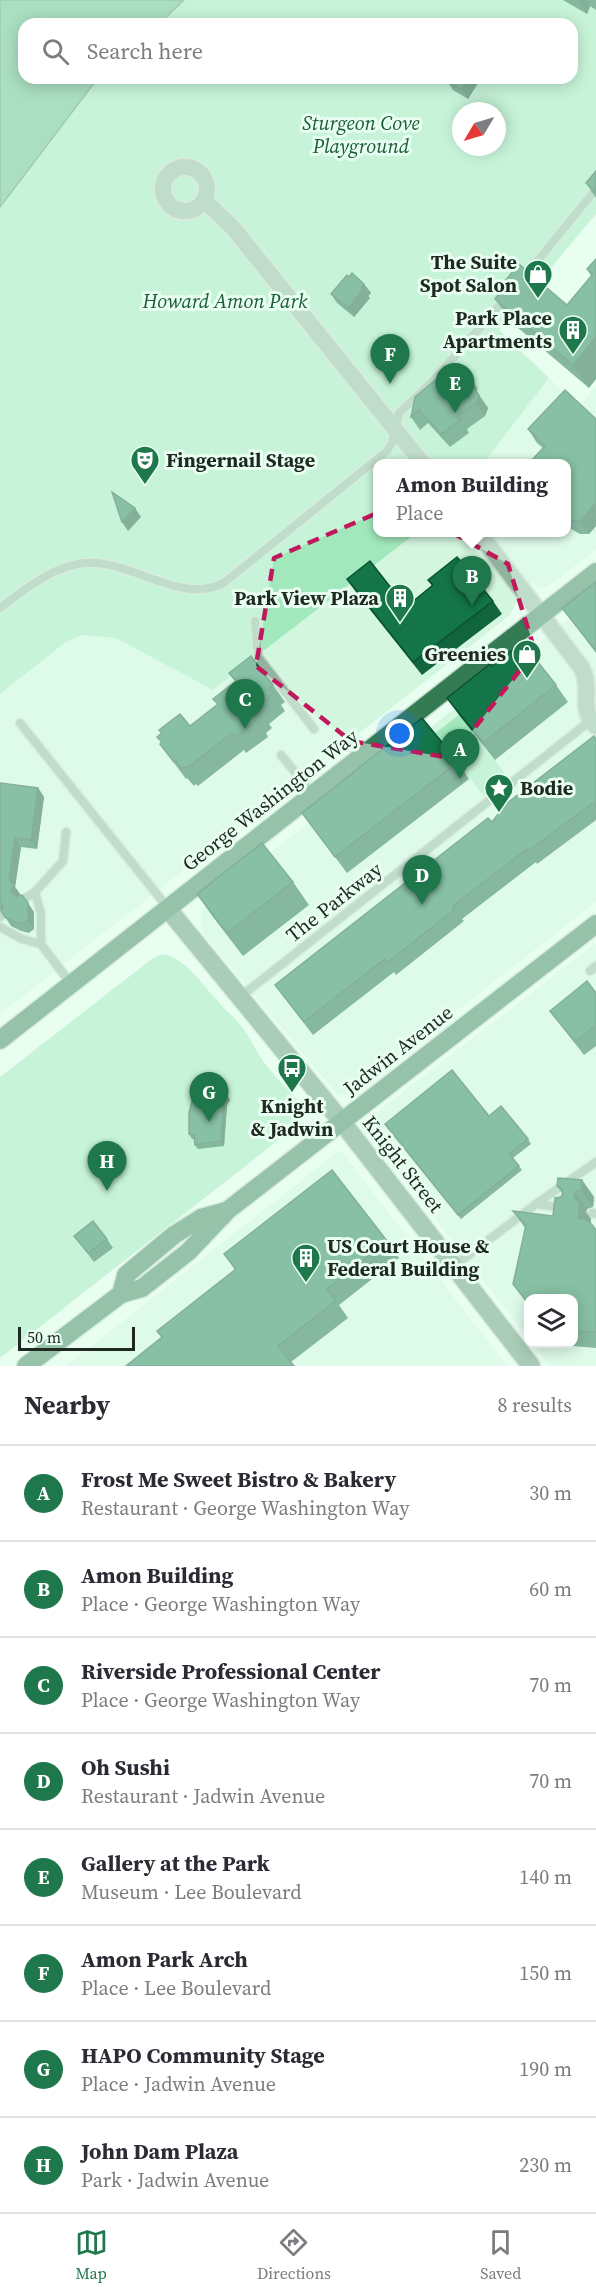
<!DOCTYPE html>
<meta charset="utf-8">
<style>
:root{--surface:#fff;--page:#f7f7f7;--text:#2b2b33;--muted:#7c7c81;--line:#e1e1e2;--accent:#1f784c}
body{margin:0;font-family:"Source Serif 4",serif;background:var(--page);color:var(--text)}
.controls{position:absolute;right:18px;bottom:18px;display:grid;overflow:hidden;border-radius:12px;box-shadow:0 3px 15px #0003}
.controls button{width:54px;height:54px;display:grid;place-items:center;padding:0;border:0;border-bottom:2px solid var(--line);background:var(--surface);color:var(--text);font:30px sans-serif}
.compass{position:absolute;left:452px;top:102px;width:54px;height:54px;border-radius:50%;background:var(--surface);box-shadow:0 3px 15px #0003;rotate:232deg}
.scale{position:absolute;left:18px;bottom:15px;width:117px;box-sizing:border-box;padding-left:6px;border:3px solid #1f2922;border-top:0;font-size:16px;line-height:21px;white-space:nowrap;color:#1f2922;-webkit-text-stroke:4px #e8fef0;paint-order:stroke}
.you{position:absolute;left:400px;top:734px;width:21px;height:21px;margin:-15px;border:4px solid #fff;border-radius:50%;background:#1a73e8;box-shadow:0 0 0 9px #1a73e833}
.badge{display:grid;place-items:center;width:39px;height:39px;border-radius:50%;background:var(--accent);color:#fff;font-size:20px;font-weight:700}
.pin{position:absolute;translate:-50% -50px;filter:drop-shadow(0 2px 3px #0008)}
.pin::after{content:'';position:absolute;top:32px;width:21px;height:18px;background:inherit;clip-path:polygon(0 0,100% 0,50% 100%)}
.popup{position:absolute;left:373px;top:459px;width:198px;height:78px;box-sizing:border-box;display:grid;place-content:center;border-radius:12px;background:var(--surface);filter:drop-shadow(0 2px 4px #0005);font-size:20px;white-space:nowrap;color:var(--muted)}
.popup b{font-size:22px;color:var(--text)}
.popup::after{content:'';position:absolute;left:50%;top:100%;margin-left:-12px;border:12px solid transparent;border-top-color:var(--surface)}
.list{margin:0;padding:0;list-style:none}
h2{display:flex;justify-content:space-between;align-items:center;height:78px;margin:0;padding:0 24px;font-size:26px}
h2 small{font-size:20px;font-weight:400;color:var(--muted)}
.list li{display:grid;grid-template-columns:39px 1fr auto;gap:18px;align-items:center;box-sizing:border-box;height:96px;padding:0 24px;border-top:2px solid var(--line)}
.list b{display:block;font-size:22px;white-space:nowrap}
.list p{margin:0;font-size:20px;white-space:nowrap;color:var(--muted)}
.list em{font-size:20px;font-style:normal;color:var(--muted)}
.icon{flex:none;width:33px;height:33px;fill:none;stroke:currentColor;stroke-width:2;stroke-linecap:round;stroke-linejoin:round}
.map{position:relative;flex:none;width:596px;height:1366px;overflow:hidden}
.search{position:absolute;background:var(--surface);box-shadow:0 3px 15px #0003;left:18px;right:18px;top:18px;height:66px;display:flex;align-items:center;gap:15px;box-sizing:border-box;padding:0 21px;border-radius:18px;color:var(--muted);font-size:22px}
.sheet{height:846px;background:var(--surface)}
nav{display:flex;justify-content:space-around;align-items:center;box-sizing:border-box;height:84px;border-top:2px solid var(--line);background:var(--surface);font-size:16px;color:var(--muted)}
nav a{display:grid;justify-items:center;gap:3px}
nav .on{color:var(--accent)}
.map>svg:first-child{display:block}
</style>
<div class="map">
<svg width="596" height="1366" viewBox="0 0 596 1366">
<rect width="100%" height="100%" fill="#e8fef0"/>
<g fill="#d3f6df">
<path d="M 549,378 L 579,407 L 596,387 L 596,550 L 548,586 L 542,588 L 526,582 L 488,533 L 566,532 L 566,464 L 484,464 Z"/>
<path d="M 416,533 L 468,533 L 515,595 L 517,601 L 510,615 L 0,1014 L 0,694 L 66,642 L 82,635 L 116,638 L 213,690 Z"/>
<path d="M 596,598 L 596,902 L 349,1095 L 338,1095 L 205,936 L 201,926 L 201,917 L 204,909 L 215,896 Z"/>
<path d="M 596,943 L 596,1366 L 550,1366 L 533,1344 L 574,1344 L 574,1298 L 528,1298 L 528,1338 L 369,1134 L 367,1125 L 373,1115 Z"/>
<path d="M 340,1150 L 507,1366 L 66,1366 Z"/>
</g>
<g fill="#a1e9bc" fill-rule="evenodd">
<path d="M 184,0 L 596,0 L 596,214 L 499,330 L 549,378 L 484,463 L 378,464 L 378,532 L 416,533 L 213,690 L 116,638 L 82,635 L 66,642 L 0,694 L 0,207 L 98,78 L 572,78 L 572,24 L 159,24 ZM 461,111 L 497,111 L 497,147 L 461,147 Z"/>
<path d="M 459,715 L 508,777 L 484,796 L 434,734 Z"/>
<path d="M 162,954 C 182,956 201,982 214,997 C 224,1009 236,1018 245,1031 C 253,1043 258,1055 267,1066 C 279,1082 295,1095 306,1111 L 297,1120 L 299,1124 L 0,1358 L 0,1077 L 153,958 Z"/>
</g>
<path fill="#63ba88" stroke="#4f8e69" stroke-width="1.5" d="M 0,0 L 184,0 L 159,24 L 24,24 L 24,78 L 98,78 L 0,207 Z"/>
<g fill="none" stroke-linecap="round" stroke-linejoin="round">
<g stroke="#c4d8cb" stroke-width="11">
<g id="lane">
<path d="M 522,280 L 596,189"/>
<path d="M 0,608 C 24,590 53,566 84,563 C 131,559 183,607 225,582 L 387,451 L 392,443 L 399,413 L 433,381 L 505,299"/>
<path d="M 255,621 L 258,657 L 314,729"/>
<path d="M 20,723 L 168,908"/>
<path d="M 281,755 L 313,794"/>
<path d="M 35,892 L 41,914 L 41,944 L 71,984"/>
<path d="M 24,899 L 35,892 L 63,861 L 66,832"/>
<path d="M 0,917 L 3,915"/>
<path d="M 0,927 L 22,939 L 41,944"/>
<path d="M 590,971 L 596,966"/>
<path d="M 240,997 L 590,721"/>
<path d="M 536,1204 L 596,1162"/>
<path d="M 592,1213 L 596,1214"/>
<path d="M 454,1266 L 536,1204 L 564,1208"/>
</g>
</g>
<g stroke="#c4d8cb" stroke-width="20">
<g id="street">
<circle cx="185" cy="189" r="22"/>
<path d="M 205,201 L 233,228 L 423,464"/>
<path d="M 478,532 L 581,667 C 594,691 577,708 596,726"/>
</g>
</g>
<g stroke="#c4d8cb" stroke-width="21">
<path id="secondary" d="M 168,909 L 342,1122 L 531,1366"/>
</g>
<g stroke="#c4d8cb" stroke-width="21">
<g id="primary">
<path d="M 0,1040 L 596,572"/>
<path d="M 121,1294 L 126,1275 L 174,1235 L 201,1218 L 226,1211"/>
<path d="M 26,1366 L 121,1294 L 142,1288 L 188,1252 L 228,1210 L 596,924"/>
</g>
</g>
<use href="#lane" stroke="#91b49e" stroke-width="8"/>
<use href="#street" stroke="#91b49e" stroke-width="16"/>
<use href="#secondary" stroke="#5d9373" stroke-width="18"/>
<use href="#primary" stroke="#347b54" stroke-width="18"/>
</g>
<g fill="#10653e">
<path d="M 563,0 L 596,0 L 596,10 L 590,6 L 587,14 Z"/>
<path d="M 449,78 L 474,78 L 478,83 L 468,99 L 453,90 L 447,81 Z"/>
<path d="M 596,171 L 596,198 L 586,183 Z"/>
<path d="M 596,259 L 589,388 L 511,322 L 495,299 L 506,285 L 504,282 L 567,305 L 591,276 L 587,269 Z"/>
<path d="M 349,277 L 364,284 L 371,293 L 368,296 L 370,298 L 354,317 L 337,303 L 331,294 Z"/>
<path d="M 469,376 L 478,389 L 476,391 L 488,408 L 485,416 L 467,429 L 469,433 L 450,447 L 428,423 L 420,430 L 411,417 L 441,379 Z"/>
<path d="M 596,419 L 596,526 L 589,534 L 580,534 L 571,529 L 567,524 L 567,464 L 543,448 L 537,443 L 528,429 Z"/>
<path d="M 347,579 L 406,607 L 432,586 L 428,580 L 493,601 L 502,614 L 422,675 L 356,592 Z"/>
<path d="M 596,582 L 596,653 L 562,608 Z"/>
<path d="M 492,666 L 556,685 L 568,702 L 495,760 L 459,715 L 447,698 Z"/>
<path d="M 229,673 L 273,685 L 285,702 L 281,705 L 285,711 L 269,724 L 272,728 L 266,733 L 268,737 L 246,753 L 244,750 L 198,786 L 196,784 L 194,786 L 187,778 L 186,779 L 160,744 L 161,742 L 162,733 L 190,726 L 217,705 L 235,681 Z"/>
<path d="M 596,739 L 596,820 L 537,864 L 536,862 L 462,919 L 464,921 L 396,975 L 394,972 L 313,1035 L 275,985 L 492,822 Z"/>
<path d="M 458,762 L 469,779 L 347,873 L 302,813 Z"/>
<path d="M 0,783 L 38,788 L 44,797 L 37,849 L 21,847 L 15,887 L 20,894 L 19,896 L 34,912 L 34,929 L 29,933 L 21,931 L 11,926 L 1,911 L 1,910 L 0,910 Z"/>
<path d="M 293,882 L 309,905 L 243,956 L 213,917 L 197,894 Z"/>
<path d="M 596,993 L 596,1046 L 584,1055 L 550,1011 Z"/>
<path d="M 199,1095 L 227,1095 L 230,1100 L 227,1105 L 224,1146 L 198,1149 L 195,1145 L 194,1139 L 192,1139 L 189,1134 Z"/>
<path d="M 388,1128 L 528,1139 L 531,1144 L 513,1158 L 522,1170 L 461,1219 Z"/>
<path d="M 582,1180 L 594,1197 L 593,1207 L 587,1209 L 586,1212 L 591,1219 L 591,1223 L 596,1230 L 596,1348 L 561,1345 L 559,1344 L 573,1344 L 573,1299 L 528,1299 L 528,1305 L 513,1284 L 525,1228 L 513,1211 L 553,1216 L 562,1193 L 557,1186 Z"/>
<path d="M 74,1236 L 107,1239 L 113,1248 L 94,1262 Z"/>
<path d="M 387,1241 L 399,1258 L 339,1305 L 348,1318 L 291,1362 L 161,1337 L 235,1270 L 224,1254 Z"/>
</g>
<g fill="#0d5232">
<path d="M 578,0 L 585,0 L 590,6 L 587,14 Z"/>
<path d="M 469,78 L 474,78 L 478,83 L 468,99 L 462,90 Z"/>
<path d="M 364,284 L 371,293 L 368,296 L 370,298 L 354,317 L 348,308 Z"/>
<path d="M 596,337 L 596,379 L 589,388 L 573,365 Z"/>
<path d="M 467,378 L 488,408 L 485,416 L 476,403 Z"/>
<path d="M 596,503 L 596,526 L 589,534 L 580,521 Z"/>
<path d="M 135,508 L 141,517 L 128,531 L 122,522 Z"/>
<path d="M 38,788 L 44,797 L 37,849 L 31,840 Z"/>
<path d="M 15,838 L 21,847 L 15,887 L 20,894 L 18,899 L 13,894 L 9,879 Z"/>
<path d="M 28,903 L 34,912 L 34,929 L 28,920 Z"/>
<path d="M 227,1095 L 230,1100 L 227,1105 L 224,1146 L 221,1141 L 224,1101 Z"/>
<path d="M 582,1180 L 594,1197 L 593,1207 L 581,1190 Z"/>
<path d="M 575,1192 L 587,1209 L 586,1212 L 591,1219 L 589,1235 L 578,1218 L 574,1197 Z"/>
</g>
<g fill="#137548" stroke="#0d5232" stroke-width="1.5">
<path d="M 449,78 L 469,78 L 462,90 L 447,81 Z"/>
<path d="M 596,171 L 596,192 L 586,183 Z"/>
<path d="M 596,259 L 596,337 L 573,365 L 495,299 L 506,284 L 504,282 L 519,264 L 567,305 L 593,274 L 587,269 Z"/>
<path d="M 352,273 L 364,284 L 361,288 L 363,289 L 348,308 L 331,294 L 347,275 L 349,277 Z"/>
<path d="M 460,366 L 469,376 L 467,378 L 479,395 L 476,403 L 457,416 L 460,420 L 441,434 L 419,410 L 411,417 L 415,397 L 439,377 L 441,379 Z"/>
<path d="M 565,390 L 596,419 L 596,503 L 580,521 L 571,521 L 567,518 L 567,464 L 528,464 L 545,446 L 528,429 Z"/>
<path d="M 112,492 L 135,508 L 122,522 Z"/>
<path d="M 457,557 L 493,601 L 413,662 L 347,579 L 370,561 L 406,607 L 433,585 L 428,580 Z"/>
<path d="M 596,582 L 596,651 L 562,608 Z"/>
<path d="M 522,642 L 556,685 L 483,743 L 447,698 L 490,664 L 492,666 Z"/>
<path d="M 251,656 L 273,685 L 269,689 L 273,694 L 257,707 L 260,711 L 254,716 L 256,720 L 235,737 L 232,733 L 186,769 L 184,767 L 182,769 L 176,761 L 174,762 L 160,744 L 162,742 L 157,737 L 162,733 L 159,730 L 180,714 L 190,726 L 218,704 L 213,699 L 236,681 L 229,673 Z"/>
<path d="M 422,718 L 458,762 L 335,857 L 302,813 Z"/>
<path d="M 594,736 L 596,739 L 596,808 L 593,803 L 528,851 L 527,849 L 453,906 L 455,909 L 387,963 L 385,959 L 304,1022 L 275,985 L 488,818 L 492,822 L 506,804 Z"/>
<path d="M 0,783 L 38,788 L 31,840 L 15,838 L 9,879 L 14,885 L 11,890 L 13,894 L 17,896 L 22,895 L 28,903 L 28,920 L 23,924 L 15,922 L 5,917 L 1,911 L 3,906 L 0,901 Z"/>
<path d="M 262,843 L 293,882 L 227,933 L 197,894 Z"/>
<path d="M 587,981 L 596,993 L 596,1025 L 575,1042 L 550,1011 Z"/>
<path d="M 452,1070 L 489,1116 L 501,1106 L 528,1139 L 509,1154 L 519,1166 L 458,1215 L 385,1124 Z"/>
<path d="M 203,1085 L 227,1095 L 224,1101 L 221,1141 L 195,1145 L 194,1135 L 189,1134 L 189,1113 L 194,1093 L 199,1095 Z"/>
<path d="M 332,1170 L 387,1241 L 327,1289 L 336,1301 L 278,1346 L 294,1366 L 126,1366 L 162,1337 L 157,1331 L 236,1269 L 224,1254 Z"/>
<path d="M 558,1178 L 582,1180 L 581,1190 L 575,1192 L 574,1197 L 580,1203 L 578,1218 L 588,1220 L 596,1230 L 596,1332 L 573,1331 L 573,1299 L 528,1299 L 528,1303 L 513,1284 L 526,1225 L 513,1211 L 553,1216 L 555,1198 L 561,1197 L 563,1193 L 561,1188 L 557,1186 Z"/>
<path d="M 93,1221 L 107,1239 L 88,1253 L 74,1236 Z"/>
</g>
<path d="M0 0H596V1366H0ZM 400,503 L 508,564 L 535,651 L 451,758 L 351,741 L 256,666 L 274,558 Z" fill="#e8fef0" fill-opacity=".55" fill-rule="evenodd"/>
<path fill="none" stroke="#c2185b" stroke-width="4.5" stroke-dasharray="12 8" stroke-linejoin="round" d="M 400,503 L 508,564 L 535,651 L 451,758 L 351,741 L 256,666 L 274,558 Z"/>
<defs>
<g id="shop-pin" transform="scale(1.5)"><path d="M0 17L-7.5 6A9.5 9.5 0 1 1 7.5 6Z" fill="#1f784c" stroke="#e8fef0"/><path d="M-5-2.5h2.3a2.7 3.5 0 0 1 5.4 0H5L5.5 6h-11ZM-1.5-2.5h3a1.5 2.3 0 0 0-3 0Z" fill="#fff"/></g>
<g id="building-pin" transform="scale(1.5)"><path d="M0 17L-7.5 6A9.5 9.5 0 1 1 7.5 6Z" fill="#1f784c" stroke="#e8fef0"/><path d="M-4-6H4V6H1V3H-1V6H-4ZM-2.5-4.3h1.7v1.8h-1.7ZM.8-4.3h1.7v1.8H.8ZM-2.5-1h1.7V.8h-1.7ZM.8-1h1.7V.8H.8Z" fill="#fff"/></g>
<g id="theatre-pin" transform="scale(1.5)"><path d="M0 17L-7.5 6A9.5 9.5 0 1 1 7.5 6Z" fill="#1f784c" stroke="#e8fef0"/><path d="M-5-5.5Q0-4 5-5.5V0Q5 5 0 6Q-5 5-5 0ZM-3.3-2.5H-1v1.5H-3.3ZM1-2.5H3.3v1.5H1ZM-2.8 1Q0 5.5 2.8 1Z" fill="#fff"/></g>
<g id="sight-pin" transform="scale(1.5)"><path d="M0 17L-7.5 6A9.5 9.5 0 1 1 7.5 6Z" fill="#1f784c" stroke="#e8fef0"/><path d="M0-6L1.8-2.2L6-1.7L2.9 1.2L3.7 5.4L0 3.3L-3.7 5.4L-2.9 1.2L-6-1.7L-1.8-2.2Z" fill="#fff"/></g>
<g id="bus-pin" transform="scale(1.5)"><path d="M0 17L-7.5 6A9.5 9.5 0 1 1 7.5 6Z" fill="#1f784c" stroke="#e8fef0"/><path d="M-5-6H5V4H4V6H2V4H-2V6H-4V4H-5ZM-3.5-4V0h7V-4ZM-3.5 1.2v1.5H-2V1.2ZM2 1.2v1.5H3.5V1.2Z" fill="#fff"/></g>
</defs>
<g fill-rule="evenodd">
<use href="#shop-pin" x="538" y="274"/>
<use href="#building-pin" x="573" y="330"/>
<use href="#theatre-pin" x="145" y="460"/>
<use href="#building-pin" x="400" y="598"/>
<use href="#shop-pin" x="527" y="654"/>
<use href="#sight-pin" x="499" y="788"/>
<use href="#bus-pin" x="292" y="1068"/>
<use href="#building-pin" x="306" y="1258"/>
</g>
<g text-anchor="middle" stroke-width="6" stroke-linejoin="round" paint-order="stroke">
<g font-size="20" font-style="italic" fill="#1a5b3a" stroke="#e8fef0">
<text x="361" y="130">Sturgeon Cove<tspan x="361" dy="23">Playground</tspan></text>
<text x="225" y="308">Howard Amon Park</text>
</g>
<g font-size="20" font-weight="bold" fill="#1f2922" stroke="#e8fef0" text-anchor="end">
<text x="517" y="269">The Suite<tspan x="517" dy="23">Spot Salon</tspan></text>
<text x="552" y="325">Park Place<tspan x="552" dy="23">Apartments</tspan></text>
<text x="166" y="467" text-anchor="start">Fingernail Stage</text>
<text x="379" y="605">Park View Plaza</text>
<text x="506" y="661">Greenies</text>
<text x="520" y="795" text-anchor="start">Bodie</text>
<text x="292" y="1113" text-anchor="middle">Knight<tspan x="292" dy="23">&amp; Jadwin</tspan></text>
<text x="327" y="1253" text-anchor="start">US Court House &amp;<tspan x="327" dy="23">Federal Building</tspan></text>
</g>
<g font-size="20" fill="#1f2922" stroke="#e8fef0">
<text transform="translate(270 800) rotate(-38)" y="7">George Washington Way</text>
<text transform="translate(334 902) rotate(-38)" y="7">The Parkway</text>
<text transform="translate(398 1050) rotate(-38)" y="7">Jadwin Avenue</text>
<text transform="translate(403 1164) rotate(52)" y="7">Knight Street</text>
</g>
</g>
</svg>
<div class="controls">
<button><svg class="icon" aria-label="layers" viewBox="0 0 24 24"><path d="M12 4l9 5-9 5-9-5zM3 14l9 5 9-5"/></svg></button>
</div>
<svg class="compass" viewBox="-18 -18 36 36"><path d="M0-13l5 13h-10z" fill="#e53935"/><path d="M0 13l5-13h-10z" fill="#7c7c81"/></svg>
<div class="scale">50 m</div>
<div class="you"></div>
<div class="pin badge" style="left:460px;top:779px">A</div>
<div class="pin badge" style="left:472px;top:606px">B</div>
<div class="popup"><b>Amon Building</b>Place</div>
<div class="pin badge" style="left:245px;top:729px">C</div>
<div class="pin badge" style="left:422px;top:905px">D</div>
<div class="pin badge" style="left:455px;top:413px">E</div>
<div class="pin badge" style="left:390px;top:384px">F</div>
<div class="pin badge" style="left:209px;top:1122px">G</div>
<div class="pin badge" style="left:107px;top:1191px">H</div>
<div class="search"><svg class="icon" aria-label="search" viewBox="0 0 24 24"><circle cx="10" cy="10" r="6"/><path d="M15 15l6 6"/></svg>Search here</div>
</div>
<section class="sheet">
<h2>Nearby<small>8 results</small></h2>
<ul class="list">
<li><span class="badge">A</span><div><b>Frost Me Sweet Bistro &amp; Bakery</b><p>Restaurant · George Washington Way</p></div><em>30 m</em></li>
<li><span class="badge">B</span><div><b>Amon Building</b><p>Place · George Washington Way</p></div><em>60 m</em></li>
<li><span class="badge">C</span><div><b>Riverside Professional Center</b><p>Place · George Washington Way</p></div><em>70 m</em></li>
<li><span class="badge">D</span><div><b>Oh Sushi</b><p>Restaurant · Jadwin Avenue</p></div><em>70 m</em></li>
<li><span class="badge">E</span><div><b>Gallery at the Park</b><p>Museum · Lee Boulevard</p></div><em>140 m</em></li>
<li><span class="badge">F</span><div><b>Amon Park Arch</b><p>Place · Lee Boulevard</p></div><em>150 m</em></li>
<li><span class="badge">G</span><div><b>HAPO Community Stage</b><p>Place · Jadwin Avenue</p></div><em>190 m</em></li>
<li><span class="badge">H</span><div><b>John Dam Plaza</b><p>Park · Jadwin Avenue</p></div><em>230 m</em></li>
</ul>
</section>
<nav>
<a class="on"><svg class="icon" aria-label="map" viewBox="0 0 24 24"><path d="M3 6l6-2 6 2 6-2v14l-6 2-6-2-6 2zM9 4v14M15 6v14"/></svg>Map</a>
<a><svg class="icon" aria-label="directions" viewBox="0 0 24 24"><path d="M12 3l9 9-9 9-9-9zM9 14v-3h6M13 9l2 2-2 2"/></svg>Directions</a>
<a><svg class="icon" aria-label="saved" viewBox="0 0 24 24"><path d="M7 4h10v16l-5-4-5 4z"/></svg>Saved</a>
</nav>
